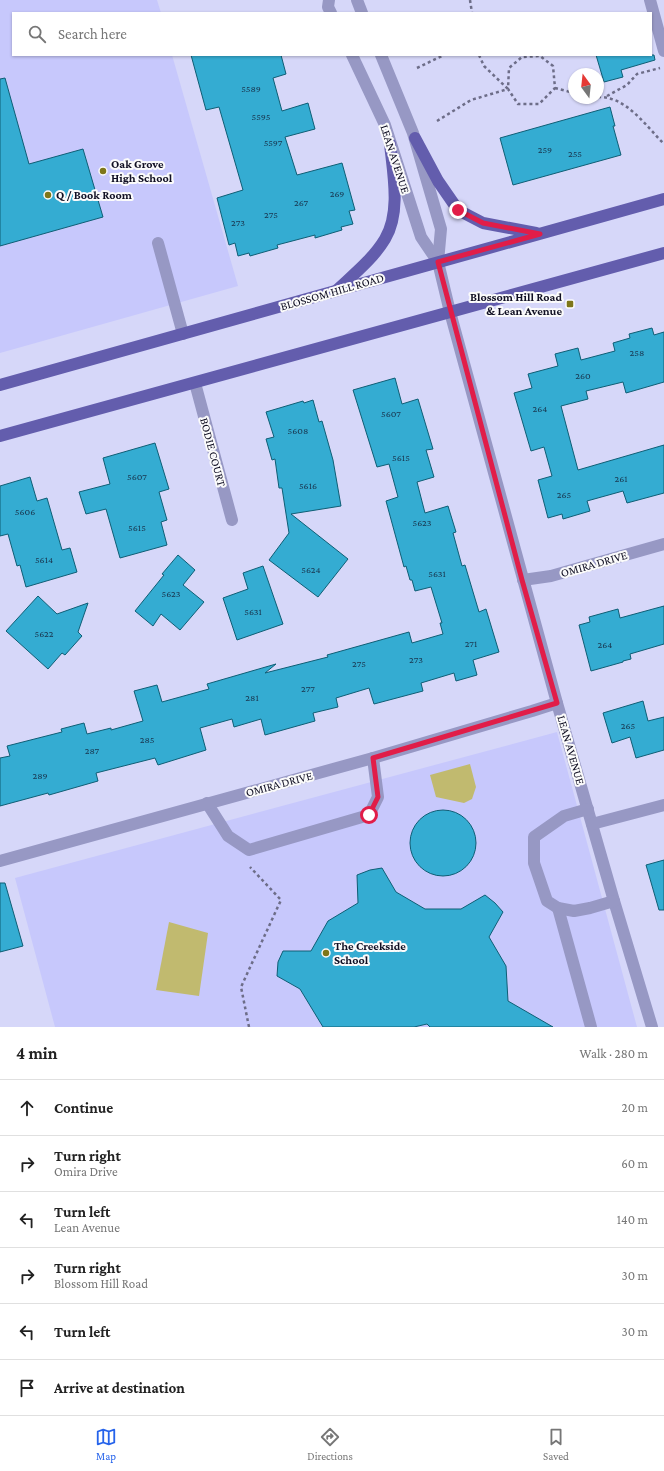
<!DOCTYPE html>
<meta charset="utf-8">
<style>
:root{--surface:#fff;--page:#f2f2f2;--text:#222;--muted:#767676;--line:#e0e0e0;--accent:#2563eb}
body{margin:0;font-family:"Crimson Pro",serif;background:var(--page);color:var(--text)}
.compass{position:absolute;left:568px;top:68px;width:36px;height:36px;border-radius:50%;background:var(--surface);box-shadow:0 1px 3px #0004;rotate:345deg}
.stop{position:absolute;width:12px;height:12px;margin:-9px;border:3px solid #e11d48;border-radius:50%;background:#fff}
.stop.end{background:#e11d48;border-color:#fff;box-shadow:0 1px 4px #0008}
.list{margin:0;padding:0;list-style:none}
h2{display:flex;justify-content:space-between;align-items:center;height:52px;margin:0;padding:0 16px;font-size:17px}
h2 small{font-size:13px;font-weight:400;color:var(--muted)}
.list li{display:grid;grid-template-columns:26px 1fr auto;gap:12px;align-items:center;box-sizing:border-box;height:56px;padding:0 16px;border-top:1px solid var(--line)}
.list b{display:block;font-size:15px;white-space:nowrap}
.list p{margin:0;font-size:13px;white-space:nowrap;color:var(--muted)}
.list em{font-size:13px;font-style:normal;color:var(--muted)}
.icon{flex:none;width:22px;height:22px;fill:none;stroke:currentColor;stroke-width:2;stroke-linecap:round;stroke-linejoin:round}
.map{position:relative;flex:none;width:664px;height:1027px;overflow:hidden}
.search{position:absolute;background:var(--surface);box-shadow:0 1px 3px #0004;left:12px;right:12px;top:12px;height:44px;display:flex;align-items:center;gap:10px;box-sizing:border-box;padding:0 14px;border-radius:0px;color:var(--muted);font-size:15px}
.sheet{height:388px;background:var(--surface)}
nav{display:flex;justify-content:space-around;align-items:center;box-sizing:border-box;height:56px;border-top:1px solid var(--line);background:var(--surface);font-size:11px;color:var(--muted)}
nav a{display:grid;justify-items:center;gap:2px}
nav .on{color:var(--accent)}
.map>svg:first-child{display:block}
</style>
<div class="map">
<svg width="664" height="1027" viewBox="0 0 664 1027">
<rect width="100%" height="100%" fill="#d6d7f9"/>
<g fill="#c7c8fc">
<path d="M 0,0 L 157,0 L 161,13 L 13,13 L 13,55 L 172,55 L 238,286 L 0,353 Z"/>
<path d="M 557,732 L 637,1027 L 55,1027 L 15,878 Z"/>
</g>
<g fill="#c1ba6f">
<path d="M 470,764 L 476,787 L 472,799 L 464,803 L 436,797 L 430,775 Z"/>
<path d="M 169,922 L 208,933 L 199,996 L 156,990 Z"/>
</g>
<g fill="#34acd2" stroke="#0f5e75">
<path d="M 191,55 L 281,55 L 286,74 L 273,78 L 282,111 L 308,103 L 315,129 L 285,137 L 297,175 L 342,163 L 355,210 L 349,211 L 353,224 L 341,227 L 342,230 L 315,238 L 315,235 L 277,245 L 278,248 L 250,256 L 249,253 L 238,256 L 235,243 L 229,245 L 217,198 L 243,190 L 219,107 L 206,110 Z"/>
<path d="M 596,55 L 654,55 L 655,60 L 621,70 L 623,77 L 604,82 Z"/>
<path d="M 5,78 L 29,164 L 83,149 L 103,217 L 0,246 L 0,79 Z"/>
<path d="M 610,107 L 615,126 L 613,126 L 621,155 L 513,185 L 500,138 Z"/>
<path d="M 652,328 L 654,335 L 664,332 L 664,382 L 626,393 L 623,382 L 586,391 L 588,399 L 561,406 L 578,470 L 664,445 L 664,493 L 627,503 L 623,491 L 587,501 L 590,511 L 563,519 L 562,514 L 548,518 L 538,480 L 552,476 L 544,447 L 531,451 L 514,393 L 532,388 L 528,374 L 558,366 L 555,354 L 578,348 L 581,360 L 615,351 L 613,343 L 630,338 L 629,334 Z"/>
<path d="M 395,378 L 402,404 L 418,399 L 433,449 L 426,450 L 434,477 L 417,482 L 425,513 L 448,506 L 456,532 L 453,533 L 462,566 L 465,565 L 479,612 L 486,609 L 499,652 L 473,660 L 477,675 L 456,681 L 454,673 L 421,683 L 423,691 L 374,704 L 369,688 L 336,698 L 338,707 L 313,713 L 315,721 L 265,735 L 261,719 L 234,727 L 232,719 L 200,728 L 206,750 L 158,765 L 155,758 L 96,773 L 98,781 L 49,795 L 48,793 L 0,806 L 0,758 L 10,756 L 7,746 L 62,732 L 61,729 L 84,723 L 87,734 L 111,728 L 111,730 L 143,721 L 134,691 L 157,685 L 162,702 L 209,689 L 207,684 L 276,664 L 265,673 L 328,657 L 327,655 L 409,632 L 412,643 L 443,634 L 440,623 L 442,623 L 431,587 L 415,591 L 412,580 L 410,580 L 406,566 L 404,567 L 386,501 L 398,497 L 389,464 L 377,467 L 353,390 Z"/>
<path d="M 313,400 L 319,422 L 322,421 L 333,460 L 341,506 L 291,514 L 348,559 L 318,597 L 269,560 L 289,533 L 282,488 L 279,488 L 275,459 L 272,460 L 266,439 L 274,437 L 266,412 L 303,401 L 304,403 Z"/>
<path d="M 155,443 L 169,489 L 159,492 L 167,520 L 161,522 L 167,545 L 120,558 L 106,509 L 86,514 L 79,492 L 110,484 L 103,458 Z"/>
<path d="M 30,477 L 37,501 L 47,498 L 62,550 L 70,548 L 77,572 L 26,587 L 20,565 L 17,566 L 8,534 L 0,536 L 0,486 Z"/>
<path d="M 178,555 L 195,570 L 183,585 L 204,602 L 180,630 L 161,614 L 153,626 L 135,611 L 164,575 L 162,574 Z"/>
<path d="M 263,566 L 283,624 L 237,640 L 223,598 L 248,589 L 243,573 Z"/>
<path d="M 38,596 L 57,614 L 88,603 L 78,632 L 82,636 L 65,655 L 62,653 L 48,669 L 6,631 Z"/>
<path d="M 664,606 L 664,644 L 630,654 L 631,659 L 623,661 L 623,662 L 591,671 L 579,625 L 590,622 L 589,617 L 618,609 L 620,618 Z"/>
<path d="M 643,701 L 648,721 L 664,717 L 664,750 L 636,758 L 630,737 L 612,743 L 603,713 Z"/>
<circle cx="443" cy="843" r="33"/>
<path d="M 664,860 L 664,910 L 659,910 L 646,865 Z"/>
<path d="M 382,868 L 396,892 L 425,909 L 461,909 L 485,895 L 495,903 L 503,912 L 489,937 L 506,966 L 508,1001 L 553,1027 L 430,1027 L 427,1024 L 414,1027 L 323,1027 L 300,989 L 277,976 L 278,962 L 283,951 L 311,951 L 328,921 L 358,903 L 357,875 L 370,870 Z"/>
<path d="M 0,883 L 5,883 L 23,946 L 0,952 Z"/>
</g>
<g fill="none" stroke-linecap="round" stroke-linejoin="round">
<g stroke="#6d6d88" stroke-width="2.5" stroke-dasharray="3 3" stroke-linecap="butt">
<path d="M 470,0 L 472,13"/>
<path d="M 479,55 L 484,66 L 508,89"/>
<path d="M 417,68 L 444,55"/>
<path d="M 555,88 L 574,93"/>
<path d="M 607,96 L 627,85 L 637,74 L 660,68"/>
<path d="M 598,97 C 626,96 646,126 664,144"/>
<path d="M 437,121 L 471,100 L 508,89 L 518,104 L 539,104 L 555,88 L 553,66 L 540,56 L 522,57 L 509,68 L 508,89"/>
<path d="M 249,1027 L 241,987 L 281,900 L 250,867"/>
</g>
<g stroke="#9798c4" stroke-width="12">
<path d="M 329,0 L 328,7 L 331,13"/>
<path d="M 357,0 L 362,13"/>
<path d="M 650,0 L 664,51"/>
<path d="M 352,55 L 385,125 L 421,237 L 438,262"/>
<path d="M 381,55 L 413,133 L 441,229 L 438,262 L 450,312 L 557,703 L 614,901 L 652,1027"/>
<path d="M 158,243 L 183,334"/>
<path d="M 195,383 L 232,520"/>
<path d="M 523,580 L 551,576 L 664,544"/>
<path d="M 207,803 L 228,836 L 249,850 L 369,815 L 378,797 L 373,758"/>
<path d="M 588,809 L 564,816 L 534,837 L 534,863 L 547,901 L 558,908 L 574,911 L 590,908 L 614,901"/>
<path d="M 592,824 L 664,805"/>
<path d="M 0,861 L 373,758 L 532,711 L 557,703"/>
<path d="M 558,908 L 591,1027"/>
</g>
<g stroke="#635dad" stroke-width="12">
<path d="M 415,138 L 438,181 L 458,210 L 483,223 L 536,233"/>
<path d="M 336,291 C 353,275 373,259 385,239 C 401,213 393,173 390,144"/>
<path d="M 0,385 L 664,199"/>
<path d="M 0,436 L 664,253"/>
</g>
</g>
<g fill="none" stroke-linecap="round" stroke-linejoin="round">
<path stroke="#e11d48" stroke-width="5" d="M 369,815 L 378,797 L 373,758 L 557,703 L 522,580 L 438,262 L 540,234 L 483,223 L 458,210"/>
</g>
<g fill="#7e761a" stroke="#fbfbfb" stroke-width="1.5">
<circle cx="103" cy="171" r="4"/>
<circle cx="48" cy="195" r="4"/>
<rect x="566" y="300" width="8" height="8" rx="2"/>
<circle cx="326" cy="953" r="4"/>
</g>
<g text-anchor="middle" stroke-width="4" stroke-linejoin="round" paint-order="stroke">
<g font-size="10" fill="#19364f">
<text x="251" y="92">5589</text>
<text x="261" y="120">5595</text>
<text x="273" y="146">5597</text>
<text x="545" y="153">259</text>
<text x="575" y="157">255</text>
<text x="337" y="197">269</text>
<text x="301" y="206">267</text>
<text x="271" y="218">275</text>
<text x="238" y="226">273</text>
<text x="637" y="356">258</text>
<text x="583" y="379">260</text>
<text x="540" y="412">264</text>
<text x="391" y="417">5607</text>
<text x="298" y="434">5608</text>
<text x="401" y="461">5615</text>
<text x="137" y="480">5607</text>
<text x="621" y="482">261</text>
<text x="308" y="489">5616</text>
<text x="564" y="498">265</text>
<text x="25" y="515">5606</text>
<text x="422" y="526">5623</text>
<text x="137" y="531">5615</text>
<text x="44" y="563">5614</text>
<text x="311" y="573">5624</text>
<text x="437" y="577">5631</text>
<text x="171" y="597">5623</text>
<text x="253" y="615">5631</text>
<text x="44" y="637">5622</text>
<text x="471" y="647">271</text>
<text x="605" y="648">264</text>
<text x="416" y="663">273</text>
<text x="359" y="667">275</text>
<text x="308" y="692">277</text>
<text x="252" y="701">281</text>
<text x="628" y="729">265</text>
<text x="147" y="743">285</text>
<text x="92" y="754">287</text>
<text x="40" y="779">289</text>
</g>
<g font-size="12" fill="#100f23" stroke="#fbfbfb">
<text transform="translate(395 159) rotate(72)" y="4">LEAN AVENUE</text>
<text transform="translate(332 292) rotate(-16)" y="4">BLOSSOM HILL ROAD</text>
<text transform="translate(213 452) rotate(75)" y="4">BODIE COURT</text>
<text transform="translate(594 564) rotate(-16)" y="4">OMIRA DRIVE</text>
<text transform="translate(571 750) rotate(74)" y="4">LEAN AVENUE</text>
<text transform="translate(279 784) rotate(-15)" y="4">OMIRA DRIVE</text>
</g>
<g font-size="12" font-weight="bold" fill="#100f23" stroke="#fbfbfb" text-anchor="start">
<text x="111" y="168">Oak Grove<tspan x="111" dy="14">High School</tspan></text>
<text x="56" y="199">Q / Book Room</text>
<text x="562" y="301" text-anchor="end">Blossom Hill Road<tspan x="562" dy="14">&amp; Lean Avenue</tspan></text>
<text x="334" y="950">The Creekside<tspan x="334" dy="14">School</tspan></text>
</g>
</g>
</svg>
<svg class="compass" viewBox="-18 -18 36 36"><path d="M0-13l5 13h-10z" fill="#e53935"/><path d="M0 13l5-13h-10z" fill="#767676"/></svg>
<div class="stop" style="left:369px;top:815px"></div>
<div class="stop end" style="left:458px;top:210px"></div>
<div class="search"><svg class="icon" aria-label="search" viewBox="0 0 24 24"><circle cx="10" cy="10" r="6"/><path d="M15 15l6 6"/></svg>Search here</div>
</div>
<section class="sheet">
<h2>4 min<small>Walk · 280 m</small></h2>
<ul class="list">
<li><svg class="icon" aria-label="ahead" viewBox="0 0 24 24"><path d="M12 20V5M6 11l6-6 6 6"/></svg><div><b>Continue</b></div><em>20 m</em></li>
<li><svg class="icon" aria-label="right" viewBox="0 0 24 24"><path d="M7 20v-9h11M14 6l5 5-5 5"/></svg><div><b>Turn right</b><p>Omira Drive</p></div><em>60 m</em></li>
<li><svg class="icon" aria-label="left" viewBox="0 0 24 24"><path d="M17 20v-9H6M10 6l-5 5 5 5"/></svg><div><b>Turn left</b><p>Lean Avenue</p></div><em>140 m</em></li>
<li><svg class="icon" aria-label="right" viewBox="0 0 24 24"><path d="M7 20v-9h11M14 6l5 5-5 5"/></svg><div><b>Turn right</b><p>Blossom Hill Road</p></div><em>30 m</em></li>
<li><svg class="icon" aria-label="left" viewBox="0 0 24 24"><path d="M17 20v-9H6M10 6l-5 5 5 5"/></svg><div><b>Turn left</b></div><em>30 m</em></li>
<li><svg class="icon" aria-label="arrive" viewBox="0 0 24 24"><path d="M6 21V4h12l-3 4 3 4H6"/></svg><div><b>Arrive at destination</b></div></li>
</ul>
</section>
<nav>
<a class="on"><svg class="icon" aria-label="map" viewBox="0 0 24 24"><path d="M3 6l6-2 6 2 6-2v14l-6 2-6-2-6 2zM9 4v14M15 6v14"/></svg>Map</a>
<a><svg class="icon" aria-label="directions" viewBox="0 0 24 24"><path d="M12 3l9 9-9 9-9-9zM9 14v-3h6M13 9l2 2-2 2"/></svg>Directions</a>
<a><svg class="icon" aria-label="saved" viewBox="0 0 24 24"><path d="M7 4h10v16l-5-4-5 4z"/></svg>Saved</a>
</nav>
